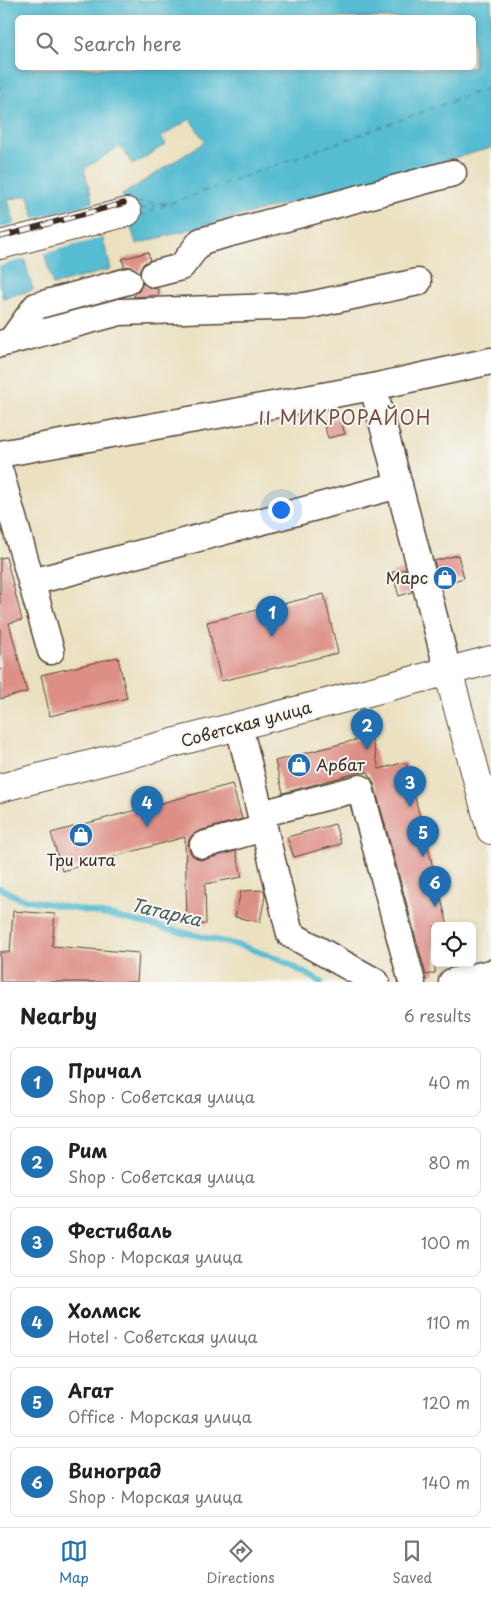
<!DOCTYPE html>
<meta charset="utf-8">
<style>
:root{--surface:#fff;--page:#f2f2f2;--text:#222;--muted:#767676;--line:#e0e0e0;--accent:#1f6fb2}
body{margin:0;font-family:"Playpen Sans",sans-serif;background:var(--page);color:var(--text)}
.controls{position:absolute;right:15px;bottom:15px;display:grid;overflow:hidden;border-radius:8px;box-shadow:0 2px 8px #0003}
.controls button{width:45px;height:45px;display:grid;place-items:center;padding:0;border:0;border-bottom:1px solid var(--line);background:var(--surface);color:var(--text);font:25px sans-serif}
.you{position:absolute;left:280px;top:509px;width:18px;height:18px;margin:-12px;border:4px solid #fff;border-radius:50%;background:#1a73e8;box-shadow:0 0 0 8px #1a73e833}
.badge{display:grid;place-items:center;width:32px;height:32px;border-radius:50%;background:var(--accent);color:#fff;font-size:16px;font-weight:700}
.pin{position:absolute;translate:-50% -41px;filter:drop-shadow(0 1px 2px #0008)}
.pin::after{content:'';position:absolute;top:26px;width:18px;height:15px;background:inherit;clip-path:polygon(0 0,100% 0,50% 100%)}
.list{margin:0;padding:0;list-style:none}
h2{display:flex;justify-content:space-between;align-items:center;height:65px;margin:0;padding:0 20px;font-size:21px}
h2 small{font-size:16px;font-weight:400;color:var(--muted)}
.list li{display:grid;grid-template-columns:32px 1fr auto;gap:15px;align-items:center;box-sizing:border-box;height:70px;margin:0 10px 10px;padding:0 10px;border:1px solid var(--line);border-radius:8px}
.list b{display:block;font-size:19px;white-space:nowrap}
.list p{margin:0;font-size:16px;white-space:nowrap;color:var(--muted)}
.list em{font-size:16px;font-style:normal;color:var(--muted)}
.icon{flex:none;width:28px;height:28px;fill:none;stroke:currentColor;stroke-width:2;stroke-linecap:round;stroke-linejoin:round}
.map{position:relative;flex:none;width:491px;height:982px;overflow:hidden}
.search{position:absolute;background:var(--surface);box-shadow:0 2px 8px #0003;left:15px;right:15px;top:15px;height:55px;display:flex;align-items:center;gap:12px;box-sizing:border-box;padding:0 18px;border-radius:8px;color:var(--muted);font-size:19px}
.sheet{height:545px;background:var(--surface)}
nav{display:flex;justify-content:space-around;align-items:center;box-sizing:border-box;height:70px;border-top:1px solid var(--line);background:var(--surface);font-size:14px;color:var(--muted)}
nav a{display:grid;justify-items:center;gap:2px}
nav .on{color:var(--accent)}
.map>svg:first-child{display:block}
</style>
<div class="map">
<svg width="491" height="982" viewBox="0 0 491 982">
<rect width="100%" height="100%" fill="#f6f6f2"/>
<filter id="ink" filterUnits="userSpaceOnUse"><feTurbulence type="fractalNoise" baseFrequency=".02" numOctaves="2"/><feDisplacementMap in="SourceGraphic" scale="10" xChannelSelector="R" yChannelSelector="G"/><feConvolveMatrix kernelMatrix="1 2 1 2 8 2 1 2 1" color-interpolation-filters="sRGB"/></filter>
<filter id="wash" filterUnits="userSpaceOnUse"><feTurbulence type="fractalNoise" baseFrequency=".0096" numOctaves="4" result="noise"/><feDisplacementMap in="SourceGraphic" scale="20" xChannelSelector="R" yChannelSelector="G"/><feGaussianBlur stdDeviation="1.12" result="paint"/><feColorMatrix in="noise" values="0 0 0 0 0 0 0 0 0 0 0 0 0 0 0 0 0 1.4 0 .05"/><feComposite in="paint" operator="in"/></filter>
<g filter="url(#wash)">
<rect width="100%" height="100%" fill="#ebe1c1"/>
<path fill="#54bcd1" stroke="#487378" fill-rule="evenodd" d="M 0,0 L 491,0 L 491,148 L 136,244 L 122,195 L 205,142 L 190,119 L 161,137 L 166,144 L 133,165 L 120,146 L 84,169 L 111,269 L 53,285 L 28,195 L 8,200 L 33,290 L 3,298 L 0,287 ZM 18,18 L 474,18 L 474,68 L 18,68 Z"/>
<g fill="#ebe1c1">
<path d="M 96,202 L 105,237 L 42,254 L 33,219 Z"/>
<path d="M 17,223 L 27,258 L 0,266 L 0,228 Z"/>
</g>
<g fill="none" stroke-linecap="round" stroke-linejoin="round">
<path stroke="#54bcd1" stroke-width="6" d="M 0,888 L 19,898 L 108,915 L 242,946 L 279,959 L 321,982"/>
<g stroke="#445d5d" stroke-width="1" stroke-dasharray="6 5" stroke-linecap="butt">
<path d="M 137,203 L 170,203"/>
<path d="M 140,209 L 168,203"/>
<path d="M 140,216 L 171,203 L 491,87"/>
</g>
</g>
<g id="blocks">
<g fill="#dd8e85">
<path d="M 148,252 L 150,260 L 143,264 L 139,272 L 132,267 L 124,266 L 122,259 Z"/>
<path d="M 143,283 L 150,288 L 158,289 L 159,295 L 133,297 L 139,291 Z"/>
<path d="M 340,418 L 345,434 L 328,438 L 323,422 Z"/>
<path d="M 458,555 L 464,578 L 441,584 L 434,561 Z"/>
<path d="M 6,557 L 22,620 L 9,623 L 27,692 L 0,699 L 0,558 Z"/>
<path d="M 405,569 L 412,592 L 399,596 L 392,572 Z"/>
<path d="M 324,594 L 338,653 L 221,681 L 207,622 Z"/>
<path d="M 118,657 L 127,698 L 50,716 L 41,675 Z"/>
<path d="M 371,736 L 379,769 L 406,762 L 448,926 L 435,926 L 435,973 L 426,975 L 374,784 L 368,772 L 356,773 L 283,793 L 275,761 Z"/>
<path d="M 232,784 L 242,819 L 199,831 L 192,835 L 188,842 L 189,849 L 192,855 L 200,860 L 207,859 L 236,851 L 242,877 L 205,884 L 206,924 L 187,925 L 185,837 L 62,871 L 51,833 Z"/>
<path d="M 335,824 L 341,844 L 294,857 L 287,837 Z"/>
<path d="M 264,890 L 265,896 L 260,922 L 235,917 L 241,891 Z"/>
<path d="M 13,911 L 55,914 L 52,946 L 139,953 L 137,982 L 0,982 L 0,952 L 10,952 Z"/>
</g>
</g>
</g>
<g filter="url(#ink)">
<use href="#blocks" fill-opacity="0" stroke="#554536" stroke-width="1"/>
<g fill="none" stroke-linecap="round" stroke-linejoin="round">
<g stroke="#554536" stroke-width="29">
<g id="minor">
<path d="M 154,274 L 181,267 L 201,241 L 453,173"/>
<path d="M 11,341 L 36,306 L 128,281"/>
<path d="M 0,344 L 120,312 L 305,306 L 418,282"/>
<path d="M 373,387 L 422,573"/>
<path d="M 0,454 L 373,387 L 491,361"/>
<path d="M 0,472 L 51,651"/>
<path d="M 32,582 L 399,485"/>
<path d="M 425,582 L 448,671"/>
<path d="M 239,726 L 290,934 L 376,982"/>
<path d="M 261,814 L 360,788 L 412,982"/>
<path d="M 203,845 L 264,828"/>
<path d="M 452,982 L 491,973"/>
</g>
</g>
<g stroke="#554536" stroke-width="30">
<g id="major">
<path d="M 0,245 L 127,212"/>
<path d="M 448,671 L 491,830"/>
<path d="M 0,788 L 491,660"/>
</g>
</g>
<use href="#minor" stroke="#fff" stroke-width="26"/>
<use href="#major" stroke="#fff" stroke-width="28"/>
<g stroke="#3b2a1e" stroke-width="5.5">
<path id="rail" d="M 0,237 L 124,203"/>
</g>
<use href="#rail" stroke="#f6f6f2" stroke-width="4" stroke-dasharray="11" stroke-linecap="butt"/>
</g>
</g>
<defs>
<g id="shop-disc" transform="scale(1.25)"><circle r="9.5" fill="#1f6fb2" stroke="#f6f6f2"/><path d="M-5-2.5h2.3a2.7 3.5 0 0 1 5.4 0H5L5.5 6h-11ZM-1.5-2.5h3a1.5 2.3 0 0 0-3 0Z" fill="#fff"/></g>
</defs>
<g fill-rule="evenodd">
<use href="#shop-disc" x="445" y="578"/>
<use href="#shop-disc" x="299" y="765"/>
<use href="#shop-disc" x="81" y="835"/>
</g>
<g text-anchor="middle" stroke-width="4" stroke-linejoin="round" paint-order="stroke">
<g font-size="16" fill="#3b2a1e" stroke="#f6f6f2" text-anchor="end">
<text x="428" y="584">Марс</text>
<text x="316" y="771" text-anchor="start">Арбат</text>
<text x="81" y="866" text-anchor="middle">Три кита</text>
</g>
<g font-size="16" fill="#3b2a1e" stroke="#f6f6f2">
<text transform="translate(246 724) rotate(-15)" y="6">Советская улица</text>
</g>
<g font-size="18" font-style="italic" fill="#445d5d" stroke="#f6f6f2">
<text transform="translate(166 913) rotate(13)" y="6">Татарка</text>
</g>
<g font-size="19" letter-spacing="1" fill="#744d42" stroke="#f6f6f2">
<text x="345" y="425">II МИКРОРАЙОН</text>
</g>
</g>
</svg>
<div class="controls">
<button><svg class="icon" aria-label="locate" viewBox="0 0 24 24"><circle cx="12" cy="12" r="6"/><path d="M12 2v4M12 18v4M2 12h4M18 12h4"/></svg></button>
</div>
<div class="you"></div>
<div class="pin badge" style="left:272px;top:637px">1</div>
<div class="pin badge" style="left:367px;top:750px">2</div>
<div class="pin badge" style="left:410px;top:807px">3</div>
<div class="pin badge" style="left:147px;top:827px">4</div>
<div class="pin badge" style="left:423px;top:857px">5</div>
<div class="pin badge" style="left:435px;top:907px">6</div>
<div class="search"><svg class="icon" aria-label="search" viewBox="0 0 24 24"><circle cx="10" cy="10" r="6"/><path d="M15 15l6 6"/></svg>Search here</div>
</div>
<section class="sheet">
<h2>Nearby<small>6 results</small></h2>
<ul class="list">
<li><span class="badge">1</span><div><b>Причал</b><p>Shop · Советская улица</p></div><em>40 m</em></li>
<li><span class="badge">2</span><div><b>Рим</b><p>Shop · Советская улица</p></div><em>80 m</em></li>
<li><span class="badge">3</span><div><b>Фестиваль</b><p>Shop · Морская улица</p></div><em>100 m</em></li>
<li><span class="badge">4</span><div><b>Холмск</b><p>Hotel · Советская улица</p></div><em>110 m</em></li>
<li><span class="badge">5</span><div><b>Агат</b><p>Office · Морская улица</p></div><em>120 m</em></li>
<li><span class="badge">6</span><div><b>Виноград</b><p>Shop · Морская улица</p></div><em>140 m</em></li>
</ul>
</section>
<nav>
<a class="on"><svg class="icon" aria-label="map" viewBox="0 0 24 24"><path d="M3 6l6-2 6 2 6-2v14l-6 2-6-2-6 2zM9 4v14M15 6v14"/></svg>Map</a>
<a><svg class="icon" aria-label="directions" viewBox="0 0 24 24"><path d="M12 3l9 9-9 9-9-9zM9 14v-3h6M13 9l2 2-2 2"/></svg>Directions</a>
<a><svg class="icon" aria-label="saved" viewBox="0 0 24 24"><path d="M7 4h10v16l-5-4-5 4z"/></svg>Saved</a>
</nav>
